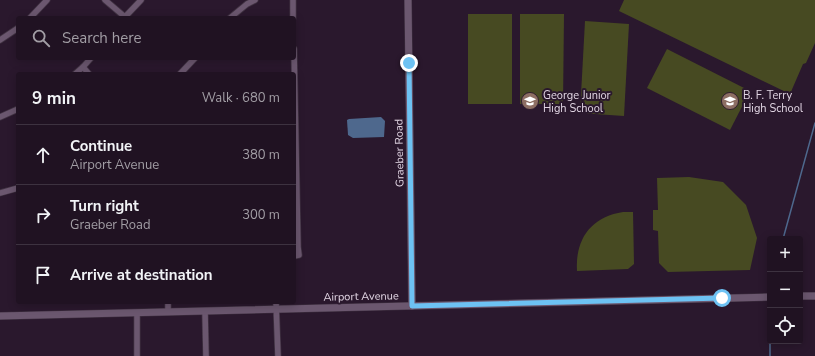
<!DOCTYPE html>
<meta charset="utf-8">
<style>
:root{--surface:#201222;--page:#2d202f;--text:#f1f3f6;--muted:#a29ea5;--line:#3d3240}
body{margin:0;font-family:"Nunito Sans",sans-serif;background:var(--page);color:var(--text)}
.controls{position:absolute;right:12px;bottom:12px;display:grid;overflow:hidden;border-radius:4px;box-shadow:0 2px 10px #0003}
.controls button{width:36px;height:36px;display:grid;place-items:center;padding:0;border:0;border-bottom:1px solid var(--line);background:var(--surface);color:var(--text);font:20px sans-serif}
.stop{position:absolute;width:12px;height:12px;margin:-9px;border:3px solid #6dc2f3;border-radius:50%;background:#fff}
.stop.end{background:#6dc2f3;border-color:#fff;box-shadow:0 1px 4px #0008}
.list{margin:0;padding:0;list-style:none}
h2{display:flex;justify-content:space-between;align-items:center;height:52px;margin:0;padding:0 16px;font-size:17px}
h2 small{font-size:13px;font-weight:400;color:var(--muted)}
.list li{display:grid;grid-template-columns:26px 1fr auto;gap:12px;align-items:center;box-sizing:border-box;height:60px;padding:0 16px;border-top:1px solid var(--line)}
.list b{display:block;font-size:15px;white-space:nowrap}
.list p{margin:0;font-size:13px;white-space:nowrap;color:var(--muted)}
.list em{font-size:13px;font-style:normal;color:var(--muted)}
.icon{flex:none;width:22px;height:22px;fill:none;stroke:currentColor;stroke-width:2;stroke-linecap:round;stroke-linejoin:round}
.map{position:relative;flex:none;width:815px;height:356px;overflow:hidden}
.search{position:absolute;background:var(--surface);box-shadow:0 2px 10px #0003;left:16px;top:16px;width:280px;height:44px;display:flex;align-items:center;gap:10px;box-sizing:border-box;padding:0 14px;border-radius:4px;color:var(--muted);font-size:15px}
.panel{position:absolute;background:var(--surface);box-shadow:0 2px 10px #0003;left:16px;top:72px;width:280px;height:232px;border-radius:4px}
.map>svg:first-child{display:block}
</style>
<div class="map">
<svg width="815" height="356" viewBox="0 0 815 356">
<rect width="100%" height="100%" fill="#2a182d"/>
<g fill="#474a22">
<path d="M 624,0 L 815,0 L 815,43 L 806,63 L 803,64 L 790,94 L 619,11 Z"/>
<rect x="468" y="14" width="44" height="90"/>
<path d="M 520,14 L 564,14 L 563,104 L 520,104 Z"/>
<path d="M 585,21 L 629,24 L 624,116 L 580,113 Z"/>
<path d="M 667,49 L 750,91 L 730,130 L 647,88 Z"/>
<path d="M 689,177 L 723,182 L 746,205 L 757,238 L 750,270 L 668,272 L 659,263 L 658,231 L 653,230 L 653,210 L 658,210 L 657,178 Z"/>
<path d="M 623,212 L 633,212 L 634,264 L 628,269 L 577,271 C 575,239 591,217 623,212 Z"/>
</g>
<path fill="#4e688d" d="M 381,117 L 385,121 L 384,137 L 353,138 L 348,135 L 347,120 L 349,119 Z"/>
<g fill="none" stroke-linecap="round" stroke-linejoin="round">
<g stroke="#4e688d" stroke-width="1.5">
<path d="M 783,239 L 815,123"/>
<path d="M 770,356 L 770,336"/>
</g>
<g stroke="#403242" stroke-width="7">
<g id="minor">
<path d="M 105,0 L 125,17"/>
<path d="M 293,0 L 293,18"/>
<path d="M 30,18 L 47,0"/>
<path d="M 124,18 L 141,0"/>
<path d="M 230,18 L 247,4 L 255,0"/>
<path d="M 0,40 L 18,28"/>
<path d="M 294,49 L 298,247 L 299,255 L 294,256"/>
<path d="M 83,67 L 89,74"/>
<path d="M 75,74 L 83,67 L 91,58"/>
<path d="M 180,74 L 195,58"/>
<path d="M 0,117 L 18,109"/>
<path d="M 0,193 L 18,188"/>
<path d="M 168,302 L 168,312"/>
<path d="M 276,302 L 278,356"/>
<path d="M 205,311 L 206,356"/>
<path d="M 137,313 L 137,356"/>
</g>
</g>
<g stroke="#403242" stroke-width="8">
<g id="tertiary">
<path d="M 408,0 L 412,306"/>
<path d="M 800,296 L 815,296"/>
<path d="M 0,316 L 770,297"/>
</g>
</g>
<use href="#minor" stroke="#6b576f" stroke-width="5.5"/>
<use href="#tertiary" stroke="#6b576f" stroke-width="7"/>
</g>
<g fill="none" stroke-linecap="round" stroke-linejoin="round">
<path stroke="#6dc2f3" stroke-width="5" d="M 409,63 L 412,306 L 722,298"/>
</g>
<defs>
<g id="school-disc" transform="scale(0.9)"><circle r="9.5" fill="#8d6e63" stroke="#2a182d"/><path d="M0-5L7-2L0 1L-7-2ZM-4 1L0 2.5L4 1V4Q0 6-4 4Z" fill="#fff"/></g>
</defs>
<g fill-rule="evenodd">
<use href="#school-disc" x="530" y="101"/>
<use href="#school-disc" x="730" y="101"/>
</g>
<g text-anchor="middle" stroke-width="4" stroke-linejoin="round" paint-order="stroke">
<g font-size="11" fill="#e1d5e3" stroke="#2a182d" text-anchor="start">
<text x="543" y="99">George Junior<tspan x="543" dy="13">High School</tspan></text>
<text x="743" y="99">B. F. Terry<tspan x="743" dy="13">High School</tspan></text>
</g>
<g font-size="11" fill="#e1d5e3" stroke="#2a182d">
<text transform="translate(399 153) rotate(-91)" y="4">Graeber Road</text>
<text transform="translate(361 296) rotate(-1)" y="4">Airport Avenue</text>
</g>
</g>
</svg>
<div class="controls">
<button>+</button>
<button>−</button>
<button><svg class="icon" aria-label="locate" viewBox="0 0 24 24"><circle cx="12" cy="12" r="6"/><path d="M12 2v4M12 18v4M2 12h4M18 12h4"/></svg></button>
</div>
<div class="stop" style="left:722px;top:298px"></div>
<div class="stop end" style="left:409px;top:63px"></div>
<div class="search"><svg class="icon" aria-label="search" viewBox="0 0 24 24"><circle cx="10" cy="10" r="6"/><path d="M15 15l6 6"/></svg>Search here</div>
<section class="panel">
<h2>9 min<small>Walk · 680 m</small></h2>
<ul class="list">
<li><svg class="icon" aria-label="ahead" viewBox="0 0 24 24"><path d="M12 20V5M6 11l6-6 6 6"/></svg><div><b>Continue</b><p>Airport Avenue</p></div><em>380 m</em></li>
<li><svg class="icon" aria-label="right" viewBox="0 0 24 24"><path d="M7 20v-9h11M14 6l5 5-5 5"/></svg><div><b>Turn right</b><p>Graeber Road</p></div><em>300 m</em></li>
<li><svg class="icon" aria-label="arrive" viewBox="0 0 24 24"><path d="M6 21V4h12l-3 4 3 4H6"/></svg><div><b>Arrive at destination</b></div></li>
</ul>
</section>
</div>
